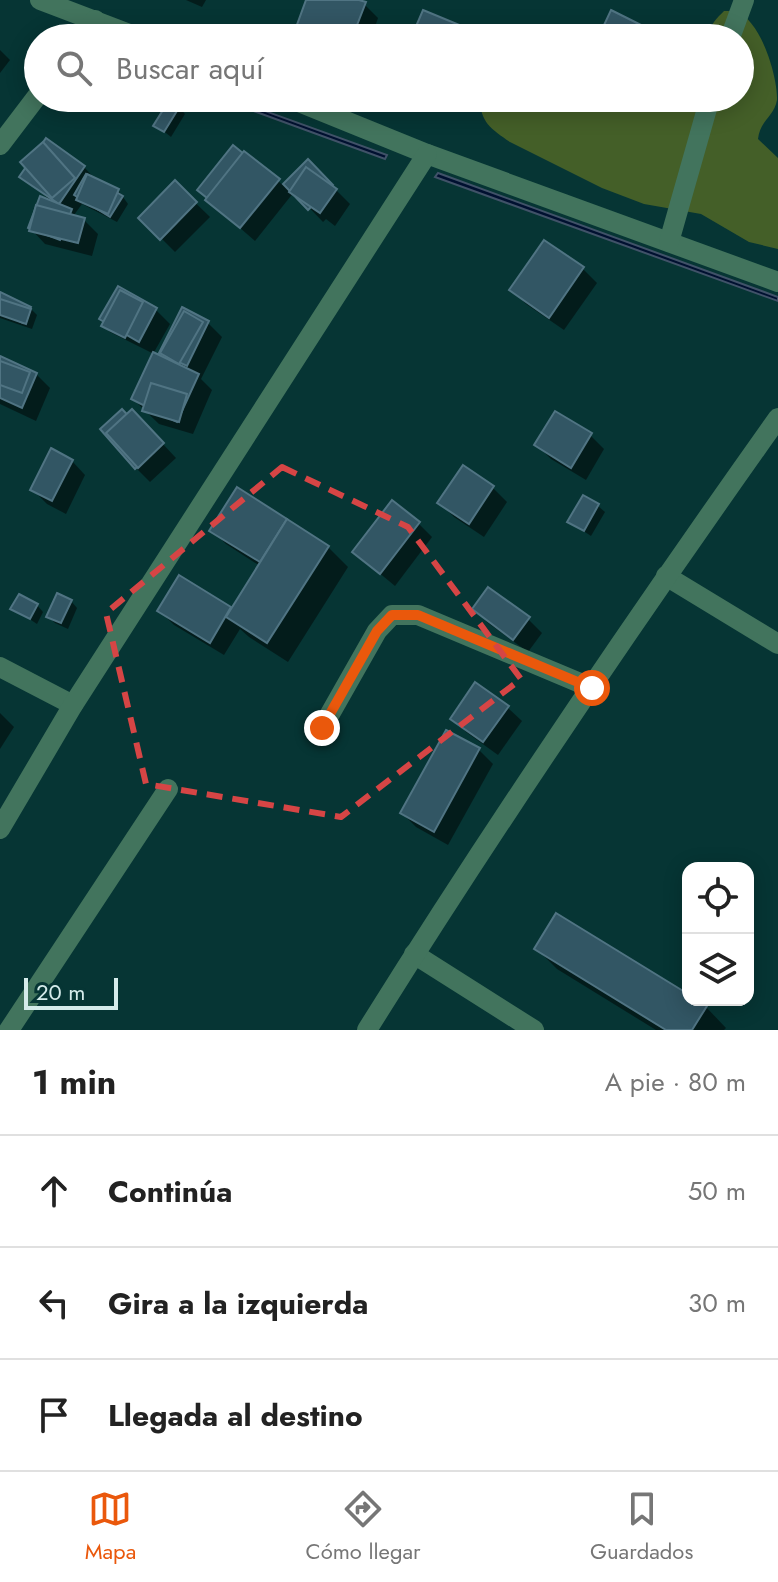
<!DOCTYPE html>
<html lang="es">
<meta charset="utf-8">
<style>
:root{--surface:#fff;--page:#f2f2f2;--text:#222;--muted:#767676;--line:#e0e0e0;--accent:#ea580c}
body{margin:0;font-family:Jost,sans-serif;background:var(--page);color:var(--text)}
.controls{position:absolute;right:24px;bottom:24px;display:grid;overflow:hidden;border-radius:16px;box-shadow:0 4px 20px #0003}
.controls button{width:72px;height:72px;display:grid;place-items:center;padding:0;border:0;border-bottom:2px solid var(--line);background:var(--surface);color:var(--text);font:40px sans-serif}
.scale{position:absolute;left:24px;bottom:20px;width:94px;box-sizing:border-box;padding-left:8px;border:4px solid #d5ebea;border-top:0;font-size:22px;line-height:28px;white-space:nowrap;color:#d5ebea;-webkit-text-stroke:6px #063534;paint-order:stroke}
.stop{position:absolute;width:24px;height:24px;margin:-18px;border:6px solid #ea580c;border-radius:50%;background:#fff}
.stop.end{background:#ea580c;border-color:#fff;box-shadow:0 2px 8px #0008}
.list{margin:0;padding:0;list-style:none}
h2{display:flex;justify-content:space-between;align-items:center;height:104px;margin:0;padding:0 32px;font-size:34px}
h2 small{font-size:26px;font-weight:400;color:var(--muted)}
.list li{display:grid;grid-template-columns:52px 1fr auto;gap:24px;align-items:center;box-sizing:border-box;height:112px;padding:0 32px;border-top:2px solid var(--line)}
.list b{display:block;font-size:30px;white-space:nowrap}
.list em{font-size:26px;font-style:normal;color:var(--muted)}
.icon{flex:none;width:44px;height:44px;fill:none;stroke:currentColor;stroke-width:2;stroke-linecap:round;stroke-linejoin:round}
.map{position:relative;flex:none;width:778px;height:1030px;overflow:hidden}
.search{position:absolute;background:var(--surface);box-shadow:0 4px 20px #0003;left:24px;right:24px;top:24px;height:88px;display:flex;align-items:center;gap:20px;box-sizing:border-box;padding:0 28px;border-radius:44px;color:var(--muted);font-size:30px}
.sheet{height:440px;background:var(--surface)}
nav{display:flex;justify-content:space-around;align-items:center;box-sizing:border-box;height:112px;border-top:2px solid var(--line);background:var(--surface);font-size:22px;color:var(--muted)}
nav a{display:grid;justify-items:center;gap:4px}
nav .on{color:var(--accent)}
.map>svg:first-child{display:block}
</style>
<div class="map">
<svg width="778" height="1030" viewBox="0 0 778 1030">
<rect width="100%" height="100%" fill="#063534"/>
<path fill="#445f28" d="M 724,11 C 725,11 735,11 736,12 C 761,19 778,78 777,100 C 774,117 760,120 758,139 L 778,158 L 778,249 L 749,242 L 701,214 L 644,204 L 602,188 L 510,142 C 491,129 480,122 480,98 L 740,98 L 740,38 L 710,38 C 708,26 716,19 724,11 Z"/>
<g fill="#001030" stroke="#405268" stroke-width="2">
<path d="M 218,98 L 229,98 L 387,155 L 385,159 Z"/>
<path d="M 438,173 L 778,297 L 778,301 L 435,177 Z"/>
</g>
<g fill="#0007">
<path d="M 186,0 L 206,0 L 202,7 Z"/>
<path d="M 308,0 L 354,0 L 364,4 L 378,18 L 371,38 L 302,38 L 297,32 Z"/>
<path d="M 0,50 L 10,60 L 0,73 Z"/>
<path d="M 460,98 L 479,98 L 477,105 Z"/>
<path d="M 179,107 L 185,114 L 171,137 L 156,125 Z"/>
<path d="M 308,162 L 350,204 L 335,226 L 326,219 L 323,222 L 294,192 L 255,241 L 208,200 L 278,181 L 284,186 Z"/>
<path d="M 84,167 L 98,182 L 118,190 L 128,204 L 117,222 L 82,204 L 74,215 L 84,220 L 98,234 L 92,256 L 45,244 L 31,229 L 51,201 L 22,176 Z"/>
<path d="M 175,183 L 210,217 L 175,252 L 141,218 Z"/>
<path d="M 545,242 L 583,269 L 597,283 L 564,330 L 526,304 L 512,290 Z"/>
<path d="M 119,289 L 156,310 L 170,324 L 153,354 L 160,357 L 182,310 L 208,323 L 222,337 L 201,379 L 212,390 L 193,434 L 159,424 L 133,399 L 154,354 L 110,332 L 104,326 Z"/>
<path d="M 0,294 L 30,308 L 37,315 L 32,329 L 0,318 Z"/>
<path d="M 0,358 L 36,374 L 50,388 L 36,421 L 0,404 Z"/>
<path d="M 132,411 L 176,458 L 150,482 L 136,468 L 127,416 Z"/>
<path d="M 590,435 L 604,449 L 586,480 L 551,459 L 537,445 Z"/>
<path d="M 72,461 L 85,475 L 66,514 L 47,504 L 33,490 Z"/>
<path d="M 463,468 L 493,488 L 507,502 L 484,537 L 454,517 L 440,503 Z"/>
<path d="M 237,490 L 328,547 L 348,567 L 288,662 L 249,637 L 240,629 L 224,655 L 174,625 L 160,611 L 180,578 L 232,611 L 260,566 L 226,544 L 212,530 Z"/>
<path d="M 598,506 L 605,512 L 591,536 L 570,522 Z"/>
<path d="M 418,523 L 432,537 L 395,586 L 354,552 Z"/>
<path d="M 71,601 L 77,608 L 68,629 L 55,623 L 48,616 Z"/>
<path d="M 37,605 L 43,612 L 37,624 L 13,608 Z"/>
<path d="M 474,609 L 528,619 L 542,633 L 528,652 L 488,623 Z"/>
<path d="M 476,685 L 508,708 L 522,721 L 498,755 L 466,732 L 452,718 Z"/>
<path d="M 0,713 L 14,727 L 0,749 Z"/>
<path d="M 447,732 L 479,750 L 493,764 L 448,845 L 416,827 L 402,813 Z"/>
<path d="M 536,948 L 688,996 L 688,1000 L 694,1000 L 706,1007 L 726,1028 L 724,1030 L 656,1030 L 557,969 Z"/>
</g>
<g fill="#325664" stroke="#507483" stroke-width="2">
<path d="M 306,0 L 359,0 L 366,2 L 352,38 L 308,38 L 294,33 Z"/>
<path d="M 423,10 L 486,36 L 485,38 L 411,38 Z"/>
<path d="M 611,10 L 667,38 L 598,38 Z"/>
<path d="M 170,99 L 180,106 L 164,132 L 153,126 Z"/>
<path d="M 46,138 L 85,166 L 59,204 L 19,177 Z"/>
<path d="M 43,142 L 75,178 L 52,198 L 20,162 Z"/>
<path d="M 233,145 L 276,180 L 240,224 L 197,190 Z"/>
<path d="M 244,151 L 280,179 L 240,228 L 205,200 Z"/>
<path d="M 308,159 L 333,185 L 308,210 L 283,184 Z"/>
<path d="M 306,167 L 337,189 L 320,213 L 289,192 Z"/>
<path d="M 86,174 L 123,196 L 110,217 L 74,195 Z"/>
<path d="M 87,174 L 119,189 L 108,214 L 76,200 Z"/>
<path d="M 175,180 L 197,202 L 160,240 L 138,218 Z"/>
<path d="M 40,196 L 72,209 L 60,240 L 28,228 Z"/>
<path d="M 36,205 L 85,218 L 78,243 L 29,231 Z"/>
<path d="M 544,240 L 584,267 L 549,318 L 509,290 Z"/>
<path d="M 118,286 L 157,308 L 139,342 L 99,319 Z"/>
<path d="M 120,290 L 143,302 L 125,338 L 101,326 Z"/>
<path d="M 0,292 L 31,307 L 23,323 L 0,312 Z"/>
<path d="M 0,299 L 31,309 L 26,324 L 0,315 Z"/>
<path d="M 182,307 L 209,321 L 187,366 L 159,353 Z"/>
<path d="M 184,311 L 203,322 L 179,364 L 160,353 Z"/>
<path d="M 153,352 L 199,374 L 177,422 L 131,399 Z"/>
<path d="M 0,356 L 37,373 L 22,408 L 0,398 Z"/>
<path d="M 0,361 L 30,372 L 22,393 L 0,385 Z"/>
<path d="M 151,383 L 187,394 L 179,422 L 142,411 Z"/>
<path d="M 122,409 L 158,448 L 135,469 L 100,429 Z"/>
<path d="M 132,409 L 164,443 L 138,468 L 106,433 Z"/>
<path d="M 555,411 L 592,433 L 571,468 L 534,445 Z"/>
<path d="M 51,448 L 73,460 L 52,501 L 30,490 Z"/>
<path d="M 463,465 L 494,486 L 469,524 L 437,503 Z"/>
<path d="M 237,487 L 287,519 L 260,562 L 209,531 Z"/>
<path d="M 583,495 L 599,504 L 584,531 L 567,522 Z"/>
<path d="M 392,500 L 420,522 L 380,574 L 352,552 Z"/>
<path d="M 287,519 L 329,546 L 267,643 L 226,617 Z"/>
<path d="M 179,575 L 231,607 L 210,643 L 157,611 Z"/>
<path d="M 488,587 L 530,617 L 513,640 L 472,609 Z"/>
<path d="M 57,593 L 72,600 L 61,623 L 46,617 Z"/>
<path d="M 19,594 L 38,604 L 30,619 L 10,609 Z"/>
<path d="M 475,682 L 509,706 L 483,742 L 450,719 Z"/>
<path d="M 446,730 L 480,748 L 434,832 L 400,813 Z"/>
<path d="M 556,913 L 688,994 L 688,1000 L 698,1000 L 707,1006 L 692,1030 L 666,1030 L 534,949 Z"/>
</g>
<g fill="none" stroke-linecap="round" stroke-linejoin="round">
<g stroke="#42745d" stroke-width="20">
<path d="M 40,0 L 140,38"/>
<path d="M 81,38 L 95,20"/>
<path d="M 730,38 L 744,0"/>
<path d="M 289,98 L 427,154 L 778,282"/>
<path d="M 0,145 L 38,95"/>
<path d="M 669,242 L 710,98"/>
<path d="M 666,576 L 778,644"/>
<path d="M 0,667 L 73,705"/>
<path d="M 322,728 L 377,631 L 392,615 L 418,615 L 592,688"/>
<path d="M 0,829 L 73,705 L 427,154"/>
<path d="M 414,954 L 534,1030"/>
<path d="M 9,1030 L 168,789"/>
<path d="M 367,1030 C 497,822 636,618 778,418"/>
</g>
</g>
<g fill="none" stroke-linecap="round" stroke-linejoin="round">
<path stroke="#ea580c" stroke-width="10" d="M 322,728 L 377,631 L 392,615 L 418,615 L 592,688"/>
</g>
<path fill="none" stroke="#d64545" stroke-width="6" stroke-dasharray="16 10" stroke-linejoin="round" d="M 282,467 L 408,527 L 521,679 L 341,817 L 146,784 L 106,613 Z"/>
</svg>
<div class="controls">
<button><svg class="icon" aria-label="locate" viewBox="0 0 24 24"><circle cx="12" cy="12" r="6"/><path d="M12 2v4M12 18v4M2 12h4M18 12h4"/></svg></button>
<button><svg class="icon" aria-label="layers" viewBox="0 0 24 24"><path d="M12 4l9 5-9 5-9-5zM3 14l9 5 9-5"/></svg></button>
</div>
<div class="scale">20 m</div>
<div class="stop" style="left:592px;top:688px"></div>
<div class="stop end" style="left:322px;top:728px"></div>
<div class="search"><svg class="icon" aria-label="search" viewBox="0 0 24 24"><circle cx="10" cy="10" r="6"/><path d="M15 15l6 6"/></svg>Buscar aquí</div>
</div>
<section class="sheet">
<h2>1 min<small>A pie · 80 m</small></h2>
<ul class="list">
<li><svg class="icon" aria-label="ahead" viewBox="0 0 24 24"><path d="M12 20V5M6 11l6-6 6 6"/></svg><div><b>Continúa</b></div><em>50 m</em></li>
<li><svg class="icon" aria-label="left" viewBox="0 0 24 24"><path d="M17 20v-9H6M10 6l-5 5 5 5"/></svg><div><b>Gira a la izquierda</b></div><em>30 m</em></li>
<li><svg class="icon" aria-label="arrive" viewBox="0 0 24 24"><path d="M6 21V4h12l-3 4 3 4H6"/></svg><div><b>Llegada al destino</b></div></li>
</ul>
</section>
<nav>
<a class="on"><svg class="icon" aria-label="map" viewBox="0 0 24 24"><path d="M3 6l6-2 6 2 6-2v14l-6 2-6-2-6 2zM9 4v14M15 6v14"/></svg>Mapa</a>
<a><svg class="icon" aria-label="directions" viewBox="0 0 24 24"><path d="M12 3l9 9-9 9-9-9zM9 14v-3h6M13 9l2 2-2 2"/></svg>Cómo llegar</a>
<a><svg class="icon" aria-label="saved" viewBox="0 0 24 24"><path d="M7 4h10v16l-5-4-5 4z"/></svg>Guardados</a>
</nav>
